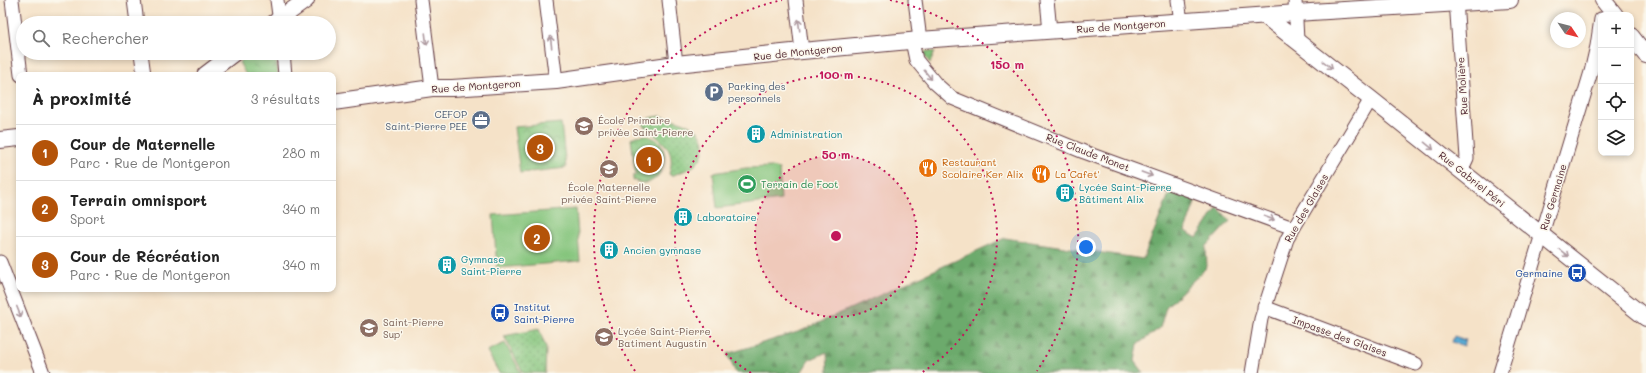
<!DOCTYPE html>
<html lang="fr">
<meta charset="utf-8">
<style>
:root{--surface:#fff;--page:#f2f2f2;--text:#222;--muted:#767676;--line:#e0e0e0;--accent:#b45309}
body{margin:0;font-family:Mali,sans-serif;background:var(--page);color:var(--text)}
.controls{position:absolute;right:12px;top:12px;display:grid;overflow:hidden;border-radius:8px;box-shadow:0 2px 6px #0003}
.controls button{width:36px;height:36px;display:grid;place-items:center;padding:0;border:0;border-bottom:1px solid var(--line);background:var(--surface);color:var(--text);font:20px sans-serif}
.compass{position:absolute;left:1550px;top:12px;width:36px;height:36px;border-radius:50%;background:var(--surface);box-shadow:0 2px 6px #0003;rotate:125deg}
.you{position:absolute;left:1086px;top:247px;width:14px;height:14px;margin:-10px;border:3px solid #fff;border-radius:50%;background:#1a73e8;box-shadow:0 0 0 6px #1a73e833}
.badge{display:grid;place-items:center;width:26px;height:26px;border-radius:50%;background:var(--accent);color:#fff;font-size:13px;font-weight:700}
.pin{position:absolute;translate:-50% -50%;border:2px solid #fff;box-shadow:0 1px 4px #0006}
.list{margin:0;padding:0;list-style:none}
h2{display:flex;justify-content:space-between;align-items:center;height:52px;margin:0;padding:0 16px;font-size:17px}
h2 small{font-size:13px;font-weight:400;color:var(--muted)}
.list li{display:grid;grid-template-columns:26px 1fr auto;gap:12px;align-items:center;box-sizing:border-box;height:56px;padding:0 16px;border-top:1px solid var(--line)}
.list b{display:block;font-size:15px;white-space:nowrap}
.list p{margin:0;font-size:13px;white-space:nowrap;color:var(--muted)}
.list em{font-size:13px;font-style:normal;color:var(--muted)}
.icon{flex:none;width:22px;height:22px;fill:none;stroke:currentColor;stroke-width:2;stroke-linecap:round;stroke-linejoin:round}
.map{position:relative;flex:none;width:1646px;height:373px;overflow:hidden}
.search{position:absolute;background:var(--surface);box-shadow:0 2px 6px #0003;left:16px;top:16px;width:320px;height:44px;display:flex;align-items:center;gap:10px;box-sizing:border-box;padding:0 14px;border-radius:22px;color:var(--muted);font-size:15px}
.panel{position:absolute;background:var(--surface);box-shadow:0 2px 6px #0003;left:16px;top:72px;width:320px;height:220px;border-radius:8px}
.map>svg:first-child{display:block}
</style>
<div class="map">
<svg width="1646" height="373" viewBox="0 0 1646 373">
<defs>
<pattern id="grass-dots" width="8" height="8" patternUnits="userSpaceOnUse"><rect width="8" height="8" fill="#85c57d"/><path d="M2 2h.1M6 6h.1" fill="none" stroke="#6f9f67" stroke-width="1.8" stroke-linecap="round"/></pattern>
<pattern id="forest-firs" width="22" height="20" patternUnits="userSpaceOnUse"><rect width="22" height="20" fill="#6caa6c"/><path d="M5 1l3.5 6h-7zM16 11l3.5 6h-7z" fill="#5b8a59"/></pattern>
<pattern id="park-crowns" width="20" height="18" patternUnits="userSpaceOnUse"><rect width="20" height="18" fill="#85c57d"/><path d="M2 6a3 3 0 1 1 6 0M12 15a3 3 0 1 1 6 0" fill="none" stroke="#6f9f67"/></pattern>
<pattern id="water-ripples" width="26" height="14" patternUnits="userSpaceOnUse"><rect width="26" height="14" fill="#5aabd4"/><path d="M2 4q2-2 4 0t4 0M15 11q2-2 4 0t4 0" fill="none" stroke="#4c8bac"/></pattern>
</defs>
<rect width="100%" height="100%" fill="#fbf7ec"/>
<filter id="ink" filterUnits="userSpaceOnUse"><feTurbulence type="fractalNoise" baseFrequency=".025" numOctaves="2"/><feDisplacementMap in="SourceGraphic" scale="8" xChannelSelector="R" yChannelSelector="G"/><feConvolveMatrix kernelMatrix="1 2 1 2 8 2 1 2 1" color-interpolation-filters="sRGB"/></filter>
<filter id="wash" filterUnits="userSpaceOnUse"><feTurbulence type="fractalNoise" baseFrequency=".012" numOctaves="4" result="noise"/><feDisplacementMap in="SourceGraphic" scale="16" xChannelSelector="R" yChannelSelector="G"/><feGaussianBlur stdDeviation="0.9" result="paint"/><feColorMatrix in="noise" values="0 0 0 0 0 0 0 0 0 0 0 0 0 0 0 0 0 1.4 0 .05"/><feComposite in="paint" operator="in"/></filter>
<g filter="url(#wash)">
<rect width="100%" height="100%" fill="#f5e2c8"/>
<g fill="url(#grass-dots)" stroke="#687254">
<path d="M 927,51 L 935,52 L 930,63 L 923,54 Z"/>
<path d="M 660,116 C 678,121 704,124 704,147 C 703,153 701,160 696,164 C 691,169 678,173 671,176 L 669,174 C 677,148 662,142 645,127 L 643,123 L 649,118 Z"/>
<path d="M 539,329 L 546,348 L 545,373 L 523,373 L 504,336 Z"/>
</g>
<path fill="url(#forest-firs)" stroke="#5b644c" d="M 1171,189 L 1197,197 L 1185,231 L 1197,238 L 1218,207 L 1230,221 L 1206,247 L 1207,267 L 1166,307 L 1160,328 L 1138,344 L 1135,361 L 1144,373 L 828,373 L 827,352 L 809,360 L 801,373 L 736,373 L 727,354 L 801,331 L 1005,238 L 1143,259 Z"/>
<g fill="url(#park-crowns)" stroke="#687254">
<path d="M 251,53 L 275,53 L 278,75 L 246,75 L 239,62 Z"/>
<path d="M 561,123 L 566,168 L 520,173 L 514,127 Z"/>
<path d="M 646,135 C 650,137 655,138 658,141 C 671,152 662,184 643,183 C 640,183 636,181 633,180 L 633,176 L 636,175 L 631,139 L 636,136 Z"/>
</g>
<g fill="#85c57d" stroke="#687254">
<path d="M 772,167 L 779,169 L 781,200 L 717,208 L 713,173 L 746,168 Z"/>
<path d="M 576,209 L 580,261 L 497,268 L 493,215 Z"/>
<path d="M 505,343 L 521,373 L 499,373 L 487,351 Z"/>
</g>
<path fill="url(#water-ripples)" stroke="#526580" d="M 1454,336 L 1466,340 L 1464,346 L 1452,342 Z"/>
</g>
<g filter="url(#ink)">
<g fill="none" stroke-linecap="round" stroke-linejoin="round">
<g stroke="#643c43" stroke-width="15">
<g id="minor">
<path d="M 12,0 L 21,75"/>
<path d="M 134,0 L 137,23"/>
<path d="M 277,0 L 280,23"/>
<path d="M 421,0 L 432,88"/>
<path d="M 546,0 L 556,81"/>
<path d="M 669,0 L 676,64"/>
<path d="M 796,0 L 802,51"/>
<path d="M 915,0 L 920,40"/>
<path d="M 1047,0 L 1050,31"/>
<path d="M 1178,0 L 1181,22"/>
<path d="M 1295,0 L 1297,41"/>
<path d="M 1456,0 L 1467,158 L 1461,171"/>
<path d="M 912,41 L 916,60 L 935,83 L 952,98 L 1084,152 L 1293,228"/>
<path d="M 141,53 L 144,75"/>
<path d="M 283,53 L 285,75"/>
<path d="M 0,262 L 43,373"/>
<path d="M 1264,307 L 1416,364"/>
<path d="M 1252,373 L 1261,319 L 1287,239 L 1371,99"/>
<path d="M 1500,373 L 1591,72 L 1597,46 L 1601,19"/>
</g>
</g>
<g stroke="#643c43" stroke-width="18">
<g id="tertiary">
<path d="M 1603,0 L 1615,15"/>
<path d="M 1265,16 L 1371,99 L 1646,318"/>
<path d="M 274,23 L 306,0"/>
<path d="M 1631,36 L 1646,55"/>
<path d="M 205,75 L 234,53"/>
<path d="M 333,102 L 432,88 L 452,88 L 556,81 L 676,64 L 802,51 L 920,40 L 1311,12 L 1510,0"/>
<path d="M 0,140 L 19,138"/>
</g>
</g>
<use href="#minor" stroke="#fff" stroke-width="13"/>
<use href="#tertiary" stroke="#fff" stroke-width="16"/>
</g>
<defs><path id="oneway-shaft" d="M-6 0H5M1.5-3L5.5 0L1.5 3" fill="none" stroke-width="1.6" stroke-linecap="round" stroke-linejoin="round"/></defs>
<g stroke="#ae9aa0">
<use href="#oneway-shaft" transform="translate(799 25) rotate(-97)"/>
<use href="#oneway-shaft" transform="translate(426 39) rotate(83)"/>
<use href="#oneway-shaft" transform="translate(551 42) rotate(-97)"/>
<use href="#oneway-shaft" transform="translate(1328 65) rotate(38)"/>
<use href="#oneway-shaft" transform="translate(928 75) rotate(51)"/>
<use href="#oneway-shaft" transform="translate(1429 146) rotate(39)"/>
<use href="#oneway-shaft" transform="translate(1147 174) rotate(20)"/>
<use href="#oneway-shaft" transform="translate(1269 218) rotate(20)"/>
<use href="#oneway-shaft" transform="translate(1564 253) rotate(38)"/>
<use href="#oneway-shaft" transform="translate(19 312) rotate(68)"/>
</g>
</g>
<circle cx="836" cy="236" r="81" fill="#c2185b" fill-opacity=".12"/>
<g fill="none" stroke="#c2185b" stroke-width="2" stroke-dasharray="2 4">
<circle cx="836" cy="236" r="81"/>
<path d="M751 373A161 161 0 1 1 921 373"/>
<path d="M635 371A242 242 0 0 1 782 0M890 0A242 242 0 0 1 1037 371"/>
</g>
<defs>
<g id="parking-disc" transform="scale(1)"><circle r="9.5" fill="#5c6f8a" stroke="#fbf7ec"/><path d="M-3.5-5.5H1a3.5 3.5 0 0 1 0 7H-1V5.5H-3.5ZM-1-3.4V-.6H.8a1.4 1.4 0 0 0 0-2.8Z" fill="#fff"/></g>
<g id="office-disc" transform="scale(1)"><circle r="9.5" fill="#5c6f8a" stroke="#fbf7ec"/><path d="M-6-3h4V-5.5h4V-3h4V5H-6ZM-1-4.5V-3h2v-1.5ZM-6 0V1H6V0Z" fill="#fff"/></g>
<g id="school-disc" transform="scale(1)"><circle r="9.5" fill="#8d6e63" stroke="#fbf7ec"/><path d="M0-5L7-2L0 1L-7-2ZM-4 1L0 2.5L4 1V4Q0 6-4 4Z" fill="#fff"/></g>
<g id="building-disc" transform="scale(1)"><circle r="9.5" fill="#0f9aa8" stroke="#fbf7ec"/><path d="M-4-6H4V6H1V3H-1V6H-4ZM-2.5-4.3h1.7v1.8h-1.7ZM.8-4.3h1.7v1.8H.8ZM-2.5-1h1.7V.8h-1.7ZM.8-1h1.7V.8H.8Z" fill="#fff"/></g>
<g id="restaurant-disc" transform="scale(1)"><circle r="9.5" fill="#e8710a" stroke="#fbf7ec"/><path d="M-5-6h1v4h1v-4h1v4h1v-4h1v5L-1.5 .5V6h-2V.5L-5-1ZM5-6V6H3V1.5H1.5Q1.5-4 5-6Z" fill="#fff"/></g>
<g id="stadium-disc" transform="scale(1)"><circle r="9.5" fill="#2e9e5b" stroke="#fbf7ec"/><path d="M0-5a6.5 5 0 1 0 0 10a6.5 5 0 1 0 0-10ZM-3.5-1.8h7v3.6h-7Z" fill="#fff"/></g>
<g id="bus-disc" transform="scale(1)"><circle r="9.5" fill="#1a4fb4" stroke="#fbf7ec"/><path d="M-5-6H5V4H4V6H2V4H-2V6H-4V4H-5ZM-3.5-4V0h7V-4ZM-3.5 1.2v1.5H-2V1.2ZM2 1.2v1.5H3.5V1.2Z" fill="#fff"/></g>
<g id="university-disc" transform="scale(1)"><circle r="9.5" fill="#8d6e63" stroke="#fbf7ec"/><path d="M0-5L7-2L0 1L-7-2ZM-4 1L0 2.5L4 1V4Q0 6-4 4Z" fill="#fff"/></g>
</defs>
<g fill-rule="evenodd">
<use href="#parking-disc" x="714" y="92"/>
<use href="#office-disc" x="481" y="120"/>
<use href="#school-disc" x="584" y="126"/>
<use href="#building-disc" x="756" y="134"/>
<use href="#restaurant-disc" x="928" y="168"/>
<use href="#school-disc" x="609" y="169"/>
<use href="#restaurant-disc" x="1041" y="174"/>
<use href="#stadium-disc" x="747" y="184"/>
<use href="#building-disc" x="1065" y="193"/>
<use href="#building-disc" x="683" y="217"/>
<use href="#building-disc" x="609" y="250"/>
<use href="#building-disc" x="447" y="265"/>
<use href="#bus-disc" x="1577" y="273"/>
<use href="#bus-disc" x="500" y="313"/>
<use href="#university-disc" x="369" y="328"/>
<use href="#school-disc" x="604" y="337"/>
</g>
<g text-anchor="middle" stroke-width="3" stroke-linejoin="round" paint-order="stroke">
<g font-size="10" fill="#4a1f2b" stroke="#fbf7ec">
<text transform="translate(1121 26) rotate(-4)" y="4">Rue de Montgeron</text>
<text transform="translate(798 52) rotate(-6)" y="4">Rue de Montgeron</text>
<text transform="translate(476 86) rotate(-4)" y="4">Rue de Montgeron</text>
<text transform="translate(1462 86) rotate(-94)" y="4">Rue Molière</text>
<text transform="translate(1088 152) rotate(21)" y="4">Rue Claude Monet</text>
<text transform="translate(1472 179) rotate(39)" y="4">Rue Gabriel Péri</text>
<text transform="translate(1553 197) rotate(-73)" y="4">Rue Germaine</text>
<text transform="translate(1306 208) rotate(-60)" y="4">Rue des Glaises</text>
<text transform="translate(1340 336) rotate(20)" y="4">Impasse des Glaises</text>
</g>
<g font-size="10" fill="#4e5e75" stroke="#fbf7ec" text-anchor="start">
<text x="728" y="90">Parking des<tspan x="728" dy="12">personnels</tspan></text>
<text x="467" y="118" text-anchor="end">CEFOP<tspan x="467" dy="12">Saint-Pierre PEE</tspan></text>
</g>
<g font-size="10" fill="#785e54" stroke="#fbf7ec" text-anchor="start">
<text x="598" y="124">École Primaire<tspan x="598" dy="12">privée Saint-Pierre</tspan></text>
<text x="609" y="191" text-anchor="middle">École Maternelle<tspan x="609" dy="12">privée Saint-Pierre</tspan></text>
<text x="383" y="326">Saint-Pierre<tspan x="383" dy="12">Sup'</tspan></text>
<text x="618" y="335">Lycée Saint-Pierre<tspan x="618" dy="12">Batiment Augustin</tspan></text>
</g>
<g font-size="10" fill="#0d838f" stroke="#fbf7ec" text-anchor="start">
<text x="770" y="138">Administration</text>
<text x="1079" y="191">Lycée Saint-Pierre<tspan x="1079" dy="12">Bâtiment Alix</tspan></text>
<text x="697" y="221">Laboratoire</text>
<text x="623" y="254">Ancien gymnase</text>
<text x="461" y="263">Gymnase<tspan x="461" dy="12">Saint-Pierre</tspan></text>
</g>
<g font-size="10" fill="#c56008" stroke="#fbf7ec" text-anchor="start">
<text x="942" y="166">Restaurant<tspan x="942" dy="12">Scolaire Ker Alix</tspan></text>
<text x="1055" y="178">La Cafet'</text>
</g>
<g font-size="10" fill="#27864d" stroke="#fbf7ec" text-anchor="start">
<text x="761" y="188">Terrain de Foot</text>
</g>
<g font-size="10" fill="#164399" stroke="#fbf7ec" text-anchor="end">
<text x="1563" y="277">Germaine</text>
<text x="514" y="311" text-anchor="start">Institut<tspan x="514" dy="12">Saint-Pierre</tspan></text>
</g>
</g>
<circle cx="836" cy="236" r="6" fill="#c2185b" stroke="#fbf7ec" stroke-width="2"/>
<g font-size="12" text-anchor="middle" font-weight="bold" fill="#c2185b" stroke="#fbf7ec" stroke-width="3" stroke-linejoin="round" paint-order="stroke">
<text x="1007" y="69">150 m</text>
<text x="836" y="79">100 m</text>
<text x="836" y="159">50 m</text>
</g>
</svg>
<div class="controls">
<button>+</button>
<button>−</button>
<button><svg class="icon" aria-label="locate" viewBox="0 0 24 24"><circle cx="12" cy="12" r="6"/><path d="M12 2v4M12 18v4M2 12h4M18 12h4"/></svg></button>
<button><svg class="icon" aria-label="layers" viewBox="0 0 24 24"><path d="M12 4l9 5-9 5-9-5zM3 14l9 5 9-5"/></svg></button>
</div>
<svg class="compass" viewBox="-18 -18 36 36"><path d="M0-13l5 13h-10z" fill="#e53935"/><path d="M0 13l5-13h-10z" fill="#767676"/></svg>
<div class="you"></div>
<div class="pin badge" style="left:649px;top:160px">1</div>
<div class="pin badge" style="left:537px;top:238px">2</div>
<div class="pin badge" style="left:540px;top:148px">3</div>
<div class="search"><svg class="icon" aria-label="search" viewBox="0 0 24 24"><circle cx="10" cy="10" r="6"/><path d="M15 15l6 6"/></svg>Rechercher</div>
<section class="panel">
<h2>À proximité<small>3 résultats</small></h2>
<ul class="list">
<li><span class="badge">1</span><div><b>Cour de Maternelle</b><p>Parc · Rue de Montgeron</p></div><em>280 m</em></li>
<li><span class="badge">2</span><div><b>Terrain omnisport</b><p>Sport</p></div><em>340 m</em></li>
<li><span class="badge">3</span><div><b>Cour de Récréation</b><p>Parc · Rue de Montgeron</p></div><em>340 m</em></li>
</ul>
</section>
</div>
